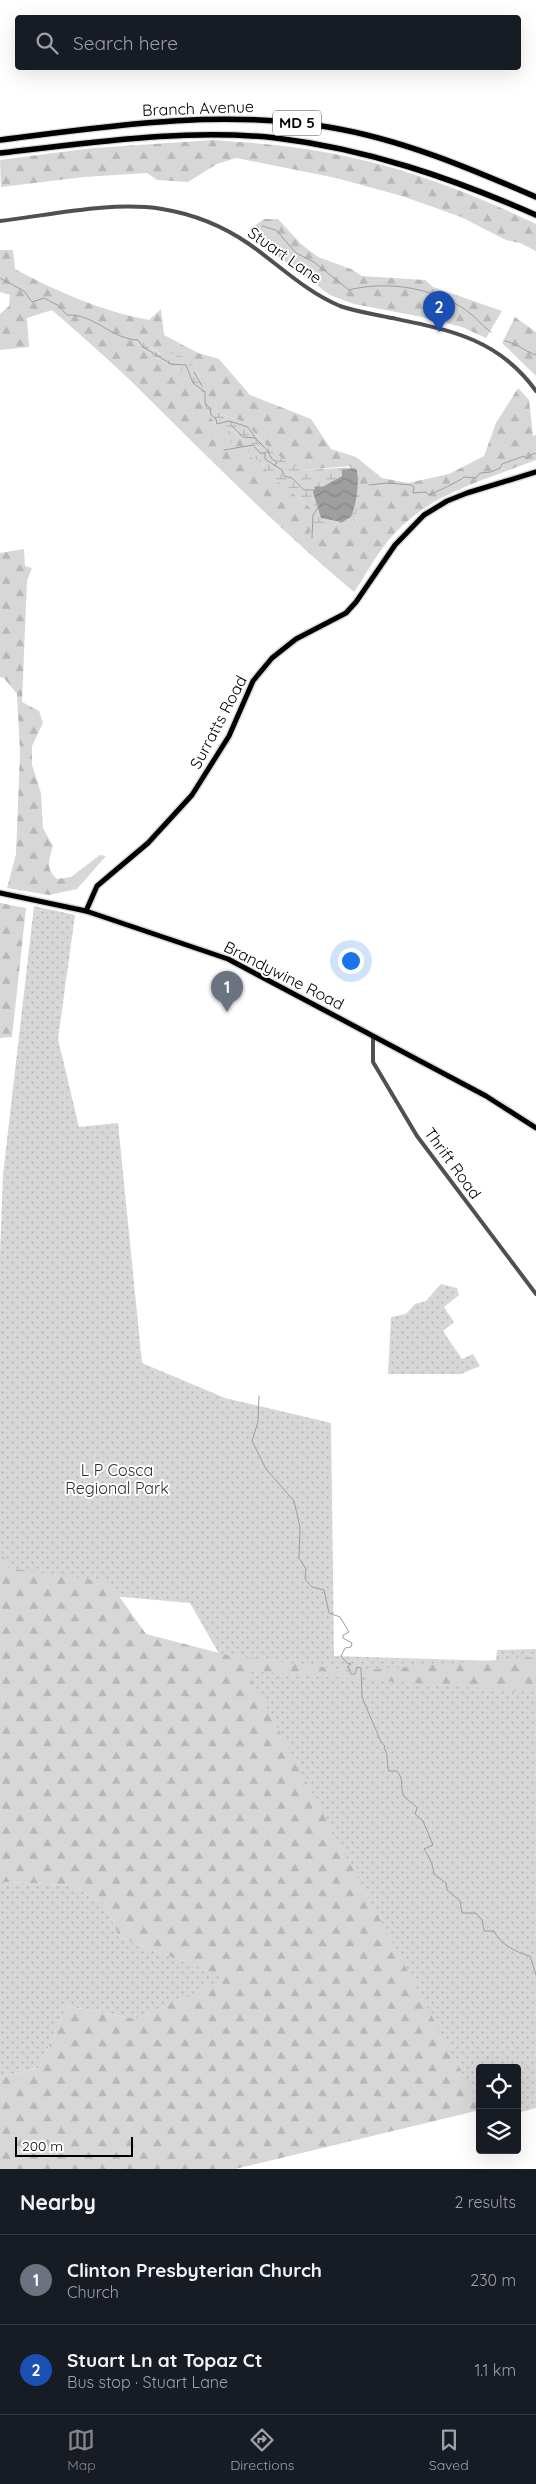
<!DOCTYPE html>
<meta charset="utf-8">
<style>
:root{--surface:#171b24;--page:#242831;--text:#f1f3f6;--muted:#9ea1a6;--line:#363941;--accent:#858687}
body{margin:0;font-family:Quicksand,sans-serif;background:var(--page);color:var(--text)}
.controls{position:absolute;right:15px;bottom:15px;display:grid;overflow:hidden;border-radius:5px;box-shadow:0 5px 20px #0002}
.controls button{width:45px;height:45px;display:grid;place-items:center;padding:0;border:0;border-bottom:1px solid var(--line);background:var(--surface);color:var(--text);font:25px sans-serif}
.scale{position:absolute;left:15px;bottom:12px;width:118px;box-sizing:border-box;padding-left:5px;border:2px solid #000;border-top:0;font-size:14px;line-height:18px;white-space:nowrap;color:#000;-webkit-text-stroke:4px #fff;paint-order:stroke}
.you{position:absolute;left:350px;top:960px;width:18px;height:18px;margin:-12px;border:4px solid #fff;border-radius:50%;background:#1a73e8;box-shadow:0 0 0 8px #1a73e833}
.badge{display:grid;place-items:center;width:32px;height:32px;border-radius:50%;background:var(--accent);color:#fff;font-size:16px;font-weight:700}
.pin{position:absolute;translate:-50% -41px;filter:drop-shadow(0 1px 2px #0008)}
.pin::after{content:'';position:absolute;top:26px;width:18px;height:15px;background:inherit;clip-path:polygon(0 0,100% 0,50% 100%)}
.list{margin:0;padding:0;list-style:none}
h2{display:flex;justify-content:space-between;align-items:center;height:65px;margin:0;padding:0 20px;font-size:21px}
h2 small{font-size:16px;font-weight:400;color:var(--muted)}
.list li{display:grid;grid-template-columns:32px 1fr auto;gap:15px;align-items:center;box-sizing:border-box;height:90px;padding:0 20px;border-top:1px solid var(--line)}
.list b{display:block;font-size:19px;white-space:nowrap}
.list p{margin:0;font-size:16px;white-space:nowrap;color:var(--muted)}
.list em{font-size:16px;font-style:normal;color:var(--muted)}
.icon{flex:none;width:28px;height:28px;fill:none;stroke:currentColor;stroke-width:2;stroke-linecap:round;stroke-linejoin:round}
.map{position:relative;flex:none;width:536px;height:2169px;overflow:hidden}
.search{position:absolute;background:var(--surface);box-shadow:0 5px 20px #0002;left:15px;right:15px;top:15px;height:55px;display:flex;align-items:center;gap:12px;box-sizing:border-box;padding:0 18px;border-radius:5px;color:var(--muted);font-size:19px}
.sheet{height:245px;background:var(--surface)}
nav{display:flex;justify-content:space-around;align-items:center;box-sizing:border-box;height:70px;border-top:1px solid var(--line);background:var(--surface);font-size:14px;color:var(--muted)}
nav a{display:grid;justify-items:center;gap:2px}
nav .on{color:var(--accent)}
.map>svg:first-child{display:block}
</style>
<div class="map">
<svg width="536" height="2169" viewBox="0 0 536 2169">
<defs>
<pattern id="green-dots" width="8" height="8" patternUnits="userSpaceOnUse" patternTransform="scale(1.25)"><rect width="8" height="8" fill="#d7d7d7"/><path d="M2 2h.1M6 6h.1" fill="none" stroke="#b7b7b7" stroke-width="1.8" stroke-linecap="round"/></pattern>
<pattern id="forest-firs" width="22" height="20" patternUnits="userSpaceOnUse" patternTransform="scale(1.25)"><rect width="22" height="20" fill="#d7d7d7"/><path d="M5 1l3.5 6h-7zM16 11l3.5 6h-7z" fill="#b7b7b7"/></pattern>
<pattern id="wetland-marsh" width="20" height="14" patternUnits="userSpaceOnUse" patternTransform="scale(1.25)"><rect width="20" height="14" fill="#d7d7d7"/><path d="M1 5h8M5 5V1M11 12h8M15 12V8" fill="none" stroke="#b7b7b7"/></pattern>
<pattern id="water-waves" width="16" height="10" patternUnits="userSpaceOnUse" patternTransform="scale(1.25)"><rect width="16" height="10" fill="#9e9e9e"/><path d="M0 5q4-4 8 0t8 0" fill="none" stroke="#868686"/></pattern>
</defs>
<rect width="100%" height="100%" fill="#fff"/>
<g fill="url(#green-dots)">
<path d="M 34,906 L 75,915 L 58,1039 L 79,1127 L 118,1123 L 142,1363 L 225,1398 L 331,1423 L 334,1656 L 496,1661 L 497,1650 L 536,1649 L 536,2108 L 517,2113 L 517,2068 L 480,2068 L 480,2111 L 190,1603 L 0,1586 L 0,1255 L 3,1175 Z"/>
<path d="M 441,1284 L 457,1288 L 459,1295 L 444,1307 L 454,1322 L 443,1331 L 462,1359 L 473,1354 L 480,1366 L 461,1374 L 388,1374 L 391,1317 L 406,1314 L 415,1304 L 426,1301 Z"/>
<path d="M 0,1882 L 71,1885 L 105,1904 L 119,1937 L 227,1978 L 136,2019 L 67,2006 L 39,2068 L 0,2077 Z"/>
</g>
<g fill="url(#forest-firs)" fill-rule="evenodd">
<path d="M 214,140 C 251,143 288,145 324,152 C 398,165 468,191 536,224 L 536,251 L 520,243 L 506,240 L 461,217 L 402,196 L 336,178 L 236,158 L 217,164 L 188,182 L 157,180 L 147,173 L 84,177 L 1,187 L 0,160 L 93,148 Z"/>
<path d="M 264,219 L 278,219 L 301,244 L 318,257 L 351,269 L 362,276 L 425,280 L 433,287 L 502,311 L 486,338 L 462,327 L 422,317 L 354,304 L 330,295 L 256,240 L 253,227 Z"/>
<path d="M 0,250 L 13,250 L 15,269 C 58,292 101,311 149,320 L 161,309 L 164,335 L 198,353 L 219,359 L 250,395 L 311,419 L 331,449 L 356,457 L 382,478 L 408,483 L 449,474 L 484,456 L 496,423 L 518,388 L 529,400 L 533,436 L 536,435 L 536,460 C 486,480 431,493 394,534 C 378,551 367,573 354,592 C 275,526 204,453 131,381 C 106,357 79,334 52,310 L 27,318 L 29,347 L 0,350 L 0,314 L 9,306 L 10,295 L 0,292 ZM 140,339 L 161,354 L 196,368 L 211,405 L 220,414 L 244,422 L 273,452 L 289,463 L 304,470 L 350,466 L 353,521 L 330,525 L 314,539 L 312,509 L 269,474 L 262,463 L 249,456 L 240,437 L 231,429 L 228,431 L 229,440 L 211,418 L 190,377 L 183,371 L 152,356 L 137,344 Z"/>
<path d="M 515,317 L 536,332 L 536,376 L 502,343 Z"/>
<path d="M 24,549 L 25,566 L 32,568 L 27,581 L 22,702 L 39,711 L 43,723 L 32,746 L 32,765 L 41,793 L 43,828 L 53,846 C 49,860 45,868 57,879 L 71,877 L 100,855 L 106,856 L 77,889 L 49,895 L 7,888 L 16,854 L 20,752 L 17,694 L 4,678 L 0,677 L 0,553 Z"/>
<path d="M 0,903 L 26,908 L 12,1037 L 0,1038 Z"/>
<path d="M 0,1547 L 8,1568 L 109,1582 L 146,1634 L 227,1655 L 353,1671 L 536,1657 L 536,1692 L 247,1671 L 480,2106 L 480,2110 L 235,2169 L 0,2169 L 0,2077 L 39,2068 L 67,2006 L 136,2019 L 226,1978 L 119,1937 L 105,1904 L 71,1885 L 0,1882 Z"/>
</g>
<path fill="url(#wetland-marsh)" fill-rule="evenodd" d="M 140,339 L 160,354 L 171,353 L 184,357 L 196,368 L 211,404 L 220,414 L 244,422 L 273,452 L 289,463 L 304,470 L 358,467 C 361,481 361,509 352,521 L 330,525 L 314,539 L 311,539 L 309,537 L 312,509 L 269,474 L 262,463 L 249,456 L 240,437 L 231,429 L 228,431 L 232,443 L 229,440 L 211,418 L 190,377 L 183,371 L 152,356 L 137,344 ZM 342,476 L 318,509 L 316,497 L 322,487 Z"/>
<path fill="url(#water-waves)" d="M 354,468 L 357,470 C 359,485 357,502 351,517 L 342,522 L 321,518 L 313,492 L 316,486 L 322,487 L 342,476 L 342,470 Z"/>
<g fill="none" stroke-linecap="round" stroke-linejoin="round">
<g stroke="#9e9e9e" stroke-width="1">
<path d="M 262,226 L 276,230 L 296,253 L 314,262 L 349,290 C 387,280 435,288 467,311 C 476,317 482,326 491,332"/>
<path d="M 0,278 L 24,291 L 32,302 L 44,298 L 59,306 L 67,315 C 95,314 111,339 138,340 L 143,347 L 171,364 L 186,365 L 193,383 L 205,392 L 205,404 L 210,408 L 211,415 L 216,419 L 217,424 L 229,421 L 248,427 L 256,439 L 267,450 L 272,459 L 277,462 L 274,466"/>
<path d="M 505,341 C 517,343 524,351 536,355"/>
<path d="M 194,372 L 202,386"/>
<path d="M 232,426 L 243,437 L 255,438"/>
<path d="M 224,450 L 253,445 L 260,453 L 265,453 L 265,459 L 282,470 L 284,476 L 292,478 L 304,490 L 314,490"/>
<path d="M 369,485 L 387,483 L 411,485 L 414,487 L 413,493 L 426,492 L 429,495 C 436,492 460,481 464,477 L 476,478 L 480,473 L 491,472 L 500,468 L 502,464 L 524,456 L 527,459 L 530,455 L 536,453"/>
<path d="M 312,538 L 313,515 L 319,506"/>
<path d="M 259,1396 L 258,1422 L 252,1441 L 266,1469 L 294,1501 L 300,1527 L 299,1558 L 306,1569 L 305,1579 L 312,1587 L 324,1590 L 329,1613 L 340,1617 L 349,1632 L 343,1635 L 343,1638 L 352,1643 L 351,1647 L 345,1648 L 341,1656 L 347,1663 L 351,1664 L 348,1666 L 351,1674 L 355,1674 L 357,1667 L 361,1668 L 362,1697 L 381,1742 L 385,1746 L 384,1748 C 389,1756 386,1763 389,1771 L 397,1771 C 404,1779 400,1785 403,1794 C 405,1800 413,1802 417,1808 L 415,1814 L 423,1821 L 433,1845 L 424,1849 C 429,1857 433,1864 434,1874 L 446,1883 L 447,1890 L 460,1901 L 462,1913 L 476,1913 L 482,1920 L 484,1931 L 494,1931 C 500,1944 517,1953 530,1956 L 536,1975"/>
</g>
<g stroke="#dbdbdb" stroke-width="8">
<g id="major">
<path d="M 0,893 L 86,911 L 228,959 L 486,1096 L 536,1128"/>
<path d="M 86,911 L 97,886 L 148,843 L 192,795 L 229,736 L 253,681 L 272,658 L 296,639 L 346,613 L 356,602 L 395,545 L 424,515 L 447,501 L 467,493 L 536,472"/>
</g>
</g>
<g stroke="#dbdbdb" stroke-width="8">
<g id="highway">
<path d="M 0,140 C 109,126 219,109 328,127 C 401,139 469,168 536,197"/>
<path d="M 0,153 C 90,143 185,128 276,138 C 367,149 452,178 536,215"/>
</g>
</g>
<g stroke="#505050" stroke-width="4">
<path d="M 0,221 C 51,215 111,201 162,209 C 193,214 223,226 249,244 C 279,265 306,292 340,306 C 357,312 374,314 392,318 C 450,330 499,339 536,391"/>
<path d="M 373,1036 L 373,1062 L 417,1136 L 536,1294"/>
</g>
<use href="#major" stroke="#000" stroke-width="5"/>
<use href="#highway" stroke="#000" stroke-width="5.5"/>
</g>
<g text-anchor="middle" stroke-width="4" stroke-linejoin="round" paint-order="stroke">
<rect fill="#fff" stroke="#4c4c4c" stroke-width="1" x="273" y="110.5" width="48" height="25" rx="4"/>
<g font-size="15" font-weight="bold" fill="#000">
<text x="297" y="128">MD 5</text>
</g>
<g font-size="16" fill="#000" stroke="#fff">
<text transform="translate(198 108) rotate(-2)" y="6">Branch Avenue</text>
<text transform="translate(285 255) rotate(35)" y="6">Stuart Lane</text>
<text transform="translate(218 722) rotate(-62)" y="6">Surratts Road</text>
<text transform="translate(284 975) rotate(27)" y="6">Brandywine Road</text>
<text transform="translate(453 1163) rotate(54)" y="6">Thrift Road</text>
</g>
<g font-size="16" fill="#2e2e2e" stroke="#fff">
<text x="117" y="1476">L P Cosca<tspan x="117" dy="18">Regional Park</tspan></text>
</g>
</g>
</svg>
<div class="controls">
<button><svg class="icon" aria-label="locate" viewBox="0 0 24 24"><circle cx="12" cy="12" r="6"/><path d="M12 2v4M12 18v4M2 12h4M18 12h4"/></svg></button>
<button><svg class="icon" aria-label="layers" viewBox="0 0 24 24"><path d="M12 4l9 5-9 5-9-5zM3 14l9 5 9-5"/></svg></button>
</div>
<div class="scale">200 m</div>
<div class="you"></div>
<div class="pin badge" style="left:227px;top:1012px;background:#6b7280">1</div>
<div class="pin badge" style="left:439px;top:332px;background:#1a4fb4">2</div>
<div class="search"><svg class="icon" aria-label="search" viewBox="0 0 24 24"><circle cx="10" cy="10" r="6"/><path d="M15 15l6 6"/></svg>Search here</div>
</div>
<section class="sheet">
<h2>Nearby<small>2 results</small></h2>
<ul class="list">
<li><span class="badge" style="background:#6b7280">1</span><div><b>Clinton Presbyterian Church</b><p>Church</p></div><em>230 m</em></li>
<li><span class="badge" style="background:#1a4fb4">2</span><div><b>Stuart Ln at Topaz Ct</b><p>Bus stop · Stuart Lane</p></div><em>1.1 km</em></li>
</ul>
</section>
<nav>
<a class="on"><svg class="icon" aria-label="map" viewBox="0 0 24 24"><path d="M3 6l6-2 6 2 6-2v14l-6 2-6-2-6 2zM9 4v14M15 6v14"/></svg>Map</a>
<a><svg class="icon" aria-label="directions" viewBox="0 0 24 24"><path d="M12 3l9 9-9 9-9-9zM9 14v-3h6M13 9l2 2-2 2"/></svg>Directions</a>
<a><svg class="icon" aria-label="saved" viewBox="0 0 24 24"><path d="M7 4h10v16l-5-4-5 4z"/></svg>Saved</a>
</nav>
